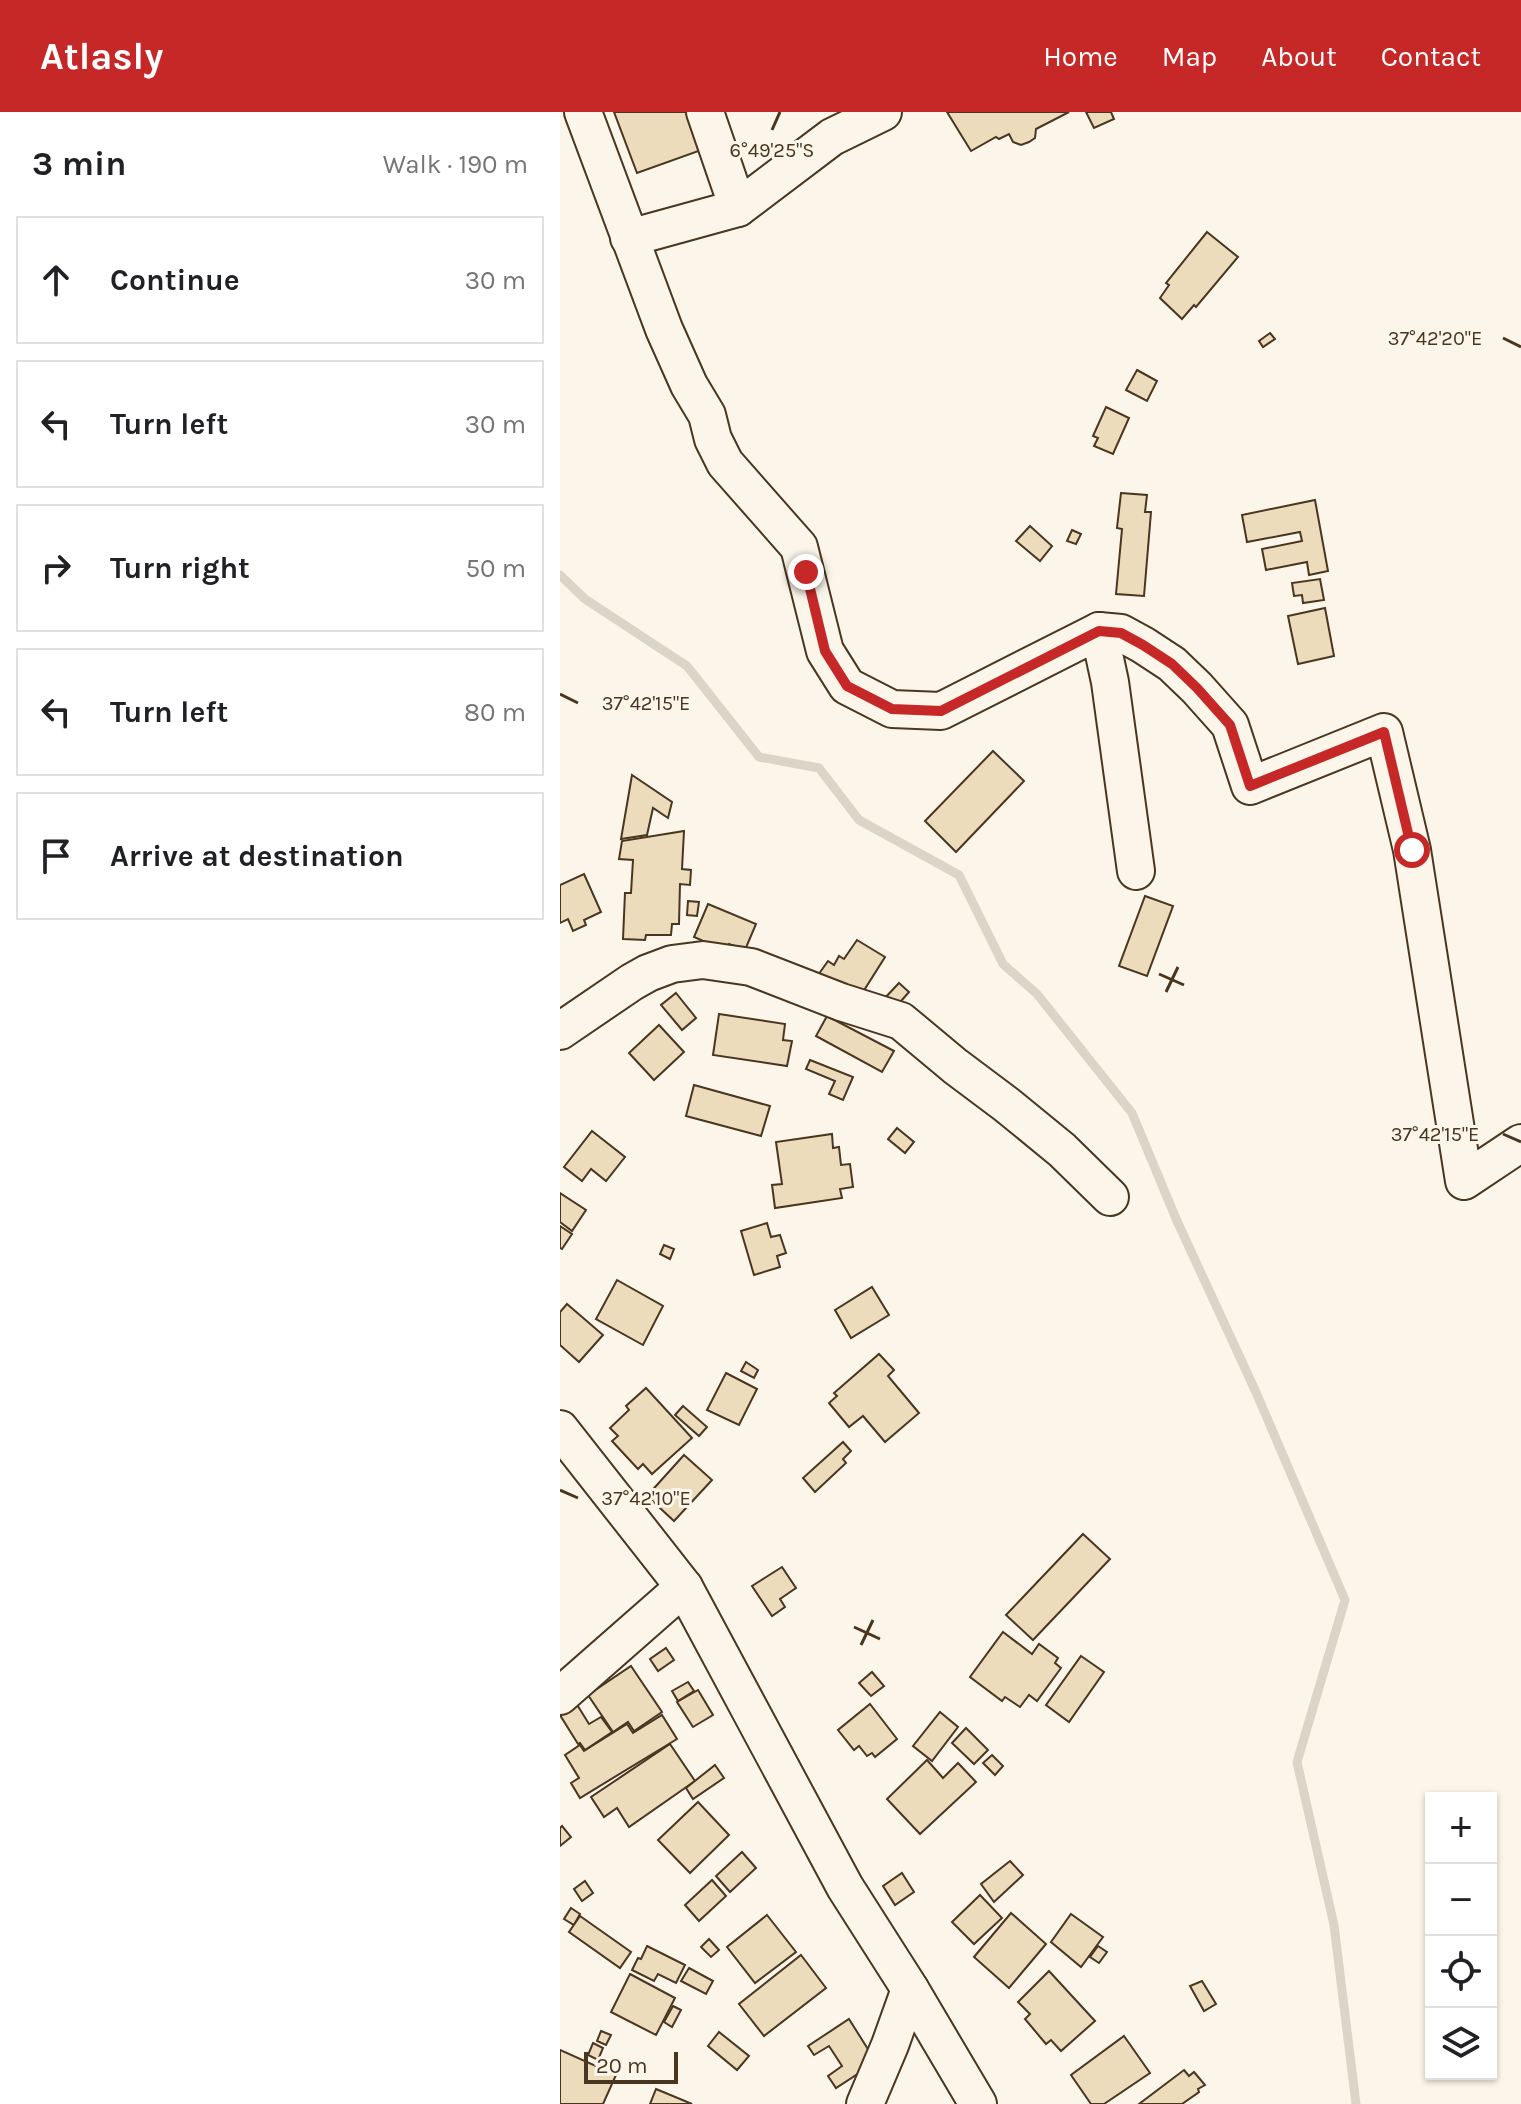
<!DOCTYPE html>
<meta charset="utf-8">
<style>
:root{--surface:#fff;--page:#f6f6f6;--text:#202124;--muted:#757577;--line:#e0e0e0;--accent:#c62828}
body{margin:0;font-family:Karla,sans-serif;background:var(--page);color:var(--text)}
.controls{position:absolute;right:24px;bottom:24px;display:grid;overflow:hidden;border-radius:0px;box-shadow:0 2px 6px #0004}
.controls button{width:72px;height:72px;display:grid;place-items:center;padding:0;border:0;border-bottom:2px solid var(--line);background:var(--surface);color:var(--text);font:40px sans-serif}
.scale{position:absolute;left:24px;bottom:20px;width:94px;box-sizing:border-box;padding-left:8px;border:4px solid #4a3520;border-top:0;font-size:22px;line-height:28px;white-space:nowrap;color:#4a3520;-webkit-text-stroke:6px #fbf6e9;paint-order:stroke}
.stop{position:absolute;width:24px;height:24px;margin:-18px;border:6px solid #c62828;border-radius:50%;background:#fff}
.stop.end{background:#c62828;border-color:#fff;box-shadow:0 2px 8px #0008}
.list{margin:0;padding:0;list-style:none}
h2{display:flex;justify-content:space-between;align-items:center;height:104px;margin:0;padding:0 32px;font-size:34px}
h2 small{font-size:26px;font-weight:400;color:var(--muted)}
.list li{display:grid;grid-template-columns:52px 1fr auto;gap:24px;align-items:center;box-sizing:border-box;height:128px;margin:0 16px 16px;padding:0 16px;border:2px solid var(--line);border-radius:0px}
.list b{display:block;font-size:30px;white-space:nowrap}
.list em{font-size:26px;font-style:normal;color:var(--muted)}
.icon{flex:none;width:44px;height:44px;fill:none;stroke:currentColor;stroke-width:2;stroke-linecap:round;stroke-linejoin:round}
.map{position:relative;flex:none;width:961px;height:1992px;overflow:hidden}
header{display:flex;align-items:center;gap:48px;box-sizing:border-box;height:112px;padding:0 40px;background:var(--accent);color:#fff}
header strong{font-size:38px}
nav{display:flex;gap:44px;margin-inline-start:auto;font-size:28px}
main{display:flex}
aside{flex:1;background:var(--surface)}
.map>svg:first-child{display:block}
</style>
<header>
<strong>Atlasly</strong>
<nav><a>Home</a><a>Map</a><a>About</a><a>Contact</a></nav>
</header>
<main>
<aside>
<h2>3 min<small>Walk · 190 m</small></h2>
<ul class="list">
<li><svg class="icon" aria-label="ahead" viewBox="0 0 24 24"><path d="M12 20V5M6 11l6-6 6 6"/></svg><div><b>Continue</b></div><em>30 m</em></li>
<li><svg class="icon" aria-label="left" viewBox="0 0 24 24"><path d="M17 20v-9H6M10 6l-5 5 5 5"/></svg><div><b>Turn left</b></div><em>30 m</em></li>
<li><svg class="icon" aria-label="right" viewBox="0 0 24 24"><path d="M7 20v-9h11M14 6l5 5-5 5"/></svg><div><b>Turn right</b></div><em>50 m</em></li>
<li><svg class="icon" aria-label="left" viewBox="0 0 24 24"><path d="M17 20v-9H6M10 6l-5 5 5 5"/></svg><div><b>Turn left</b></div><em>80 m</em></li>
<li><svg class="icon" aria-label="arrive" viewBox="0 0 24 24"><path d="M6 21V4h12l-3 4 3 4H6"/></svg><div><b>Arrive at destination</b></div></li>
</ul>
</aside>
<div class="map">
<svg width="961" height="1992" viewBox="0 0 961 1992">
<rect width="100%" height="100%" fill="#fbf6e9"/>
<g fill="none" stroke-linecap="round" stroke-linejoin="round">
<path stroke="#dcd4c6" stroke-width="9" d="M 0,463 L 25,487 L 127,554 L 199,645 L 259,656 L 299,708 L 399,763 L 443,852 L 477,882 L 572,1001 L 617,1109 L 695,1278 L 785,1488 L 737,1650 L 774,1813 L 796,1992"/>
</g>
<g fill="#ecdcbc" stroke="#4a3520" stroke-width="2">
<path d="M 54,0 L 133,0 L 147,36 L 77,61 Z"/>
<path d="M 387,0 L 509,0 L 476,17 L 475,26 L 469,30 L 461,33 L 453,30 L 449,22 L 439,27 L 436,25 L 411,39 Z"/>
<path d="M 526,0 L 551,0 L 554,7 L 534,16 Z"/>
<path d="M 647,120 L 678,145 L 636,195 L 634,193 L 622,207 L 600,186 L 609,173 L 606,171 Z"/>
<path d="M 710,221 L 715,227 L 703,235 L 699,229 Z"/>
<path d="M 577,258 L 597,269 L 587,289 L 566,278 Z"/>
<path d="M 546,295 L 569,306 L 553,342 L 534,334 L 538,326 L 533,324 Z"/>
<path d="M 561,381 L 587,383 L 585,400 L 591,400 L 584,484 L 556,482 L 562,417 L 557,416 Z"/>
<path d="M 755,388 L 768,459 L 749,463 L 747,450 L 706,458 L 702,437 L 742,429 L 740,420 L 687,430 L 682,403 Z"/>
<path d="M 470,414 L 492,434 L 480,449 L 456,429 Z"/>
<path d="M 512,418 L 521,422 L 516,432 L 507,429 Z"/>
<path d="M 760,467 L 764,488 L 743,491 L 742,483 L 734,484 L 732,471 Z"/>
<path d="M 765,496 L 774,544 L 738,552 L 728,504 Z"/>
<path d="M 433,639 L 464,669 L 396,740 L 365,709 Z"/>
<path d="M 72,663 L 112,690 L 108,706 L 93,696 L 87,723 L 61,727 Z"/>
<path d="M 124,719 L 122,757 L 131,758 L 130,773 L 120,772 L 119,812 L 112,812 L 111,823 L 86,823 L 85,828 L 63,827 L 65,781 L 71,781 L 73,748 L 59,747 L 62,729 Z"/>
<path d="M 24,762 L 41,800 L 24,808 L 26,813 L 13,819 L 8,807 L 0,811 L 0,773 Z"/>
<path d="M 585,784 L 613,794 L 587,864 L 559,854 Z"/>
<path d="M 128,789 L 139,790 L 137,804 L 127,803 Z"/>
<path d="M 148,792 L 196,812 L 185,838 L 169,832 L 166,839 L 134,825 Z"/>
<path d="M 297,828 L 325,845 L 296,891 L 256,866 L 268,849 L 274,853 L 279,844 L 284,847 Z"/>
<path d="M 339,871 L 349,880 L 334,897 L 323,888 Z"/>
<path d="M 116,881 L 136,906 L 122,918 L 101,893 Z"/>
<path d="M 159,902 L 225,912 L 223,928 L 232,929 L 227,954 L 153,943 Z"/>
<path d="M 267,904 L 334,939 L 322,960 L 256,924 Z"/>
<path d="M 99,913 L 124,940 L 94,968 L 69,941 Z"/>
<path d="M 250,948 L 293,965 L 283,988 L 269,982 L 275,969 L 246,957 Z"/>
<path d="M 134,973 L 210,994 L 201,1024 L 126,1004 Z"/>
<path d="M 337,1016 L 354,1030 L 345,1041 L 328,1027 Z"/>
<path d="M 32,1019 L 65,1045 L 46,1069 L 31,1057 L 22,1069 L 4,1055 Z"/>
<path d="M 272,1022 L 273,1036 L 279,1035 L 281,1053 L 290,1052 L 293,1075 L 280,1077 L 282,1086 L 215,1096 L 212,1073 L 222,1072 L 216,1030 Z"/>
<path d="M 0,1081 L 26,1098 L 12,1119 L 0,1110 Z"/>
<path d="M 207,1111 L 211,1125 L 220,1123 L 226,1141 L 217,1144 L 220,1155 L 194,1163 L 181,1119 Z"/>
<path d="M 0,1114 L 12,1122 L 2,1137 L 0,1136 Z"/>
<path d="M 104,1133 L 114,1137 L 110,1147 L 100,1142 Z"/>
<path d="M 57,1168 L 103,1194 L 83,1233 L 36,1207 Z"/>
<path d="M 312,1175 L 329,1203 L 291,1226 L 275,1198 Z"/>
<path d="M 7,1192 L 43,1223 L 19,1250 L 0,1233 L 0,1200 Z"/>
<path d="M 319,1242 L 334,1258 L 328,1264 L 359,1301 L 325,1330 L 303,1304 L 289,1315 L 269,1291 L 277,1284 L 274,1281 Z"/>
<path d="M 186,1250 L 198,1258 L 194,1266 L 181,1259 Z"/>
<path d="M 166,1261 L 197,1277 L 179,1313 L 147,1298 Z"/>
<path d="M 86,1276 L 132,1326 L 92,1362 L 83,1352 L 78,1357 L 52,1329 L 58,1324 L 50,1316 L 69,1298 L 66,1294 Z"/>
<path d="M 123,1294 L 147,1315 L 139,1324 L 115,1303 Z"/>
<path d="M 283,1330 L 291,1339 L 283,1347 L 286,1351 L 255,1380 L 243,1366 Z"/>
<path d="M 124,1343 L 152,1368 L 114,1409 L 87,1384 Z"/>
<path d="M 523,1422 L 550,1447 L 473,1528 L 446,1503 Z"/>
<path d="M 222,1455 L 236,1476 L 220,1487 L 225,1495 L 212,1504 L 192,1474 Z"/>
<path d="M 443,1520 L 472,1542 L 479,1532 L 498,1546 L 495,1551 L 501,1556 L 477,1589 L 469,1583 L 460,1595 L 445,1585 L 442,1589 L 410,1565 Z"/>
<path d="M 106,1536 L 114,1548 L 98,1559 L 90,1547 Z"/>
<path d="M 521,1544 L 544,1560 L 509,1610 L 486,1593 Z"/>
<path d="M 71,1554 L 102,1600 L 74,1619 L 68,1610 L 53,1620 L 28,1583 Z"/>
<path d="M 312,1560 L 324,1574 L 311,1584 L 299,1571 Z"/>
<path d="M 128,1570 L 134,1579 L 118,1589 L 112,1579 Z"/>
<path d="M 138,1578 L 153,1603 L 133,1615 L 117,1590 Z"/>
<path d="M 16,1591 L 29,1612 L 41,1605 L 52,1620 L 25,1638 L 20,1631 L 18,1632 L 0,1603 L 0,1601 Z"/>
<path d="M 310,1592 L 337,1627 L 315,1645 L 312,1641 L 307,1644 L 299,1634 L 294,1638 L 278,1618 Z"/>
<path d="M 380,1600 L 398,1615 L 372,1649 L 353,1634 Z"/>
<path d="M 102,1603 L 117,1627 L 20,1686 L 11,1671 L 19,1666 L 5,1643 L 20,1633 L 24,1639 L 67,1612 L 73,1621 Z"/>
<path d="M 406,1616 L 428,1638 L 414,1652 L 392,1631 Z"/>
<path d="M 110,1632 L 135,1669 L 69,1715 L 57,1696 L 44,1705 L 31,1685 Z"/>
<path d="M 432,1643 L 443,1654 L 435,1663 L 423,1651 Z"/>
<path d="M 367,1648 L 383,1666 L 398,1651 L 416,1670 L 360,1722 L 327,1687 Z"/>
<path d="M 155,1653 L 164,1666 L 133,1687 L 126,1676 Z"/>
<path d="M 138,1690 L 169,1723 L 130,1761 L 98,1728 Z"/>
<path d="M 2,1714 L 11,1725 L 0,1734 L 0,1716 Z"/>
<path d="M 182,1740 L 196,1756 L 170,1780 L 156,1764 Z"/>
<path d="M 450,1749 L 463,1763 L 434,1790 L 421,1772 Z"/>
<path d="M 342,1761 L 354,1780 L 335,1793 L 323,1774 Z"/>
<path d="M 152,1768 L 166,1784 L 139,1809 L 125,1793 Z"/>
<path d="M 25,1769 L 33,1781 L 22,1789 L 14,1777 Z"/>
<path d="M 420,1783 L 442,1806 L 414,1832 L 392,1810 Z"/>
<path d="M 11,1796 L 20,1802 L 14,1813 L 4,1807 Z"/>
<path d="M 451,1801 L 486,1832 L 449,1876 L 414,1845 Z"/>
<path d="M 511,1802 L 543,1825 L 521,1855 L 491,1830 Z"/>
<path d="M 207,1803 L 236,1840 L 195,1871 L 167,1835 Z"/>
<path d="M 20,1804 L 71,1840 L 60,1856 L 9,1820 Z"/>
<path d="M 149,1827 L 159,1838 L 151,1845 L 141,1835 Z"/>
<path d="M 87,1834 L 125,1853 L 116,1871 L 98,1862 L 94,1869 L 72,1858 L 78,1846 L 81,1847 Z"/>
<path d="M 538,1834 L 547,1840 L 539,1851 L 530,1845 Z"/>
<path d="M 241,1843 L 266,1876 L 204,1924 L 179,1892 Z"/>
<path d="M 129,1856 L 153,1869 L 146,1882 L 121,1869 Z"/>
<path d="M 489,1859 L 535,1909 L 501,1939 L 491,1928 L 486,1932 L 465,1907 L 470,1902 L 458,1890 Z"/>
<path d="M 70,1862 L 115,1886 L 96,1923 L 51,1900 Z"/>
<path d="M 642,1869 L 656,1892 L 644,1899 L 630,1874 Z"/>
<path d="M 113,1894 L 121,1898 L 112,1915 L 104,1910 Z"/>
<path d="M 289,1907 L 316,1950 L 276,1976 L 268,1964 L 282,1954 L 269,1934 L 254,1943 L 248,1934 Z"/>
<path d="M 41,1919 L 51,1923 L 46,1933 L 37,1929 Z"/>
<path d="M 159,1920 L 189,1944 L 177,1958 L 148,1934 Z"/>
<path d="M 564,1924 L 590,1961 L 544,1992 L 531,1992 L 511,1963 Z"/>
<path d="M 33,1931 L 43,1936 L 38,1948 L 28,1943 Z"/>
<path d="M 0,1938 L 56,1963 L 43,1992 L 0,1992 Z"/>
<path d="M 624,1958 L 629,1964 L 634,1960 L 645,1973 L 638,1977 L 639,1980 L 622,1992 L 579,1992 Z"/>
<path d="M 96,1977 L 132,1992 L 90,1992 Z"/>
</g>
<g fill="none" stroke-linecap="round" stroke-linejoin="round">
<g stroke="#4a3520" stroke-width="40">
<g id="minor">
<path d="M 23,0 L 104,217 L 129,273 L 147,303 L 153,327 L 165,351 L 239,435 L 265,539 L 287,574 L 332,597 L 381,599 L 539,519 L 550,570 L 576,759"/>
<path d="M 145,0 L 178,96"/>
<path d="M 69,126 L 178,96 L 272,25 L 323,0"/>
<path d="M 539,519 L 561,521 L 583,533 L 612,552 L 637,576 L 670,613 L 690,674 L 824,620 L 852,738 L 904,1069 L 961,1031"/>
<path d="M 0,919 L 72,870 L 88,861 L 112,852 L 143,848 L 191,855 L 281,890 L 341,909 L 395,954 L 447,993 L 502,1038 L 550,1085"/>
<path d="M 0,1317 L 124,1475 L 285,1775 L 350,1877 L 418,1992"/>
<path d="M 0,1584 L 124,1475"/>
<path d="M 305,1992 L 330,1933 L 350,1877"/>
</g>
</g>
<use href="#minor" stroke="#fbf6e9" stroke-width="36"/>
</g>
<g fill="none" stroke-linecap="round" stroke-linejoin="round">
<path stroke="#c62828" stroke-width="10" d="M 246,460 L 265,539 L 287,574 L 332,597 L 381,599 L 539,519 L 561,521 L 583,533 L 612,552 L 637,576 L 670,613 L 690,674 L 824,620 L 852,738"/>
</g>
<path fill="none" stroke="#4a3520" stroke-width="3" d="M 212,18 L 220,0M 943,226 L 961,235M 0,582 L 18,591M 599,862 L 624,873M 606,880 L 618,855M 943,1022 L 961,1030M 0,1378 L 18,1386M 294,1515 L 320,1527M 301,1533 L 313,1508"/>
<g font-size="20" text-anchor="middle" fill="#4a3520" stroke="#fbf6e9" stroke-width="6" stroke-linejoin="round" paint-order="stroke">
<text x="212" y="45">6°49'25"S</text>
<text x="875" y="233">37°42'20"E</text>
<text x="86" y="598">37°42'15"E</text>
<text x="875" y="1029">37°42'15"E</text>
<text x="86" y="1393">37°42'10"E</text>
</g>
</svg>
<div class="controls">
<button>+</button>
<button>−</button>
<button><svg class="icon" aria-label="locate" viewBox="0 0 24 24"><circle cx="12" cy="12" r="6"/><path d="M12 2v4M12 18v4M2 12h4M18 12h4"/></svg></button>
<button><svg class="icon" aria-label="layers" viewBox="0 0 24 24"><path d="M12 4l9 5-9 5-9-5zM3 14l9 5 9-5"/></svg></button>
</div>
<div class="scale">20 m</div>
<div class="stop" style="left:852px;top:738px"></div>
<div class="stop end" style="left:246px;top:460px"></div>
</div>
</main>
